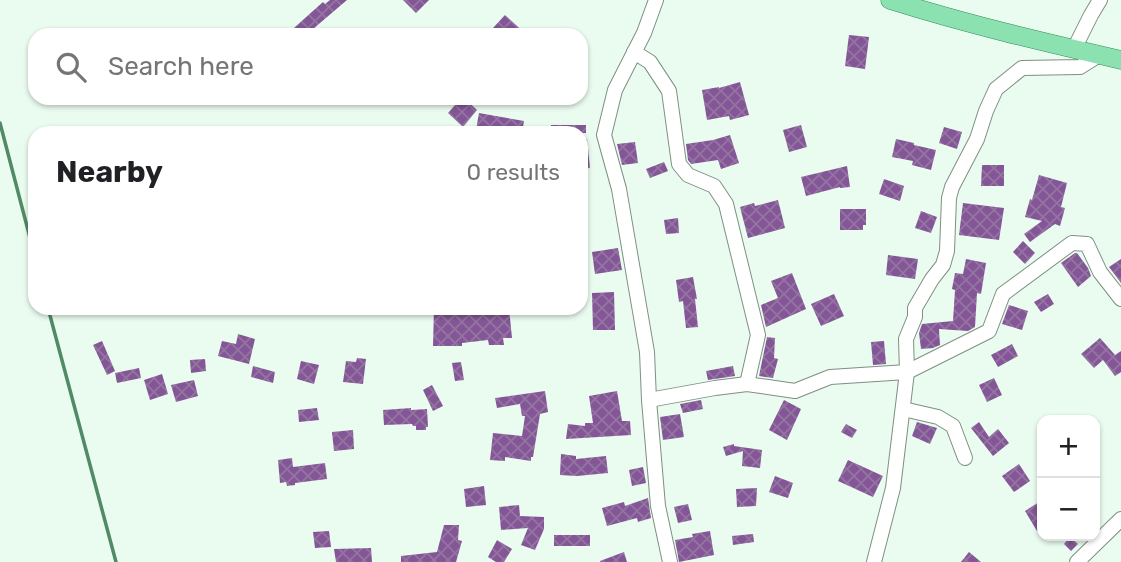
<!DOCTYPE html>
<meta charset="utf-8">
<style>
:root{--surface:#fff;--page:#f6f6f6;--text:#202124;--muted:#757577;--line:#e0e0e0}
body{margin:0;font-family:Rubik,sans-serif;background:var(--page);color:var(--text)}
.controls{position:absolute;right:21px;bottom:21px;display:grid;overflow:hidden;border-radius:14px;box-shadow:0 2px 5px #0004}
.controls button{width:63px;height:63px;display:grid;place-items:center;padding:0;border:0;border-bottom:2px solid var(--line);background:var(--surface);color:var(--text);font:35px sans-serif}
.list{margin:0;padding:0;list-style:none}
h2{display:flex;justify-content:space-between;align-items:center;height:91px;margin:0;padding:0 28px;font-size:30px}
h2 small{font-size:23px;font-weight:400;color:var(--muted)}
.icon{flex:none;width:38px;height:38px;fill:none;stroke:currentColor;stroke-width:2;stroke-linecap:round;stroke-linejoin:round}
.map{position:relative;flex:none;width:1121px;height:562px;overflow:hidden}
.search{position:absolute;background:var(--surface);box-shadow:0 2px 5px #0004;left:28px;top:28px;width:560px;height:77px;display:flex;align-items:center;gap:18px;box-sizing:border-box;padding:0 24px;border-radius:21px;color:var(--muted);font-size:26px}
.panel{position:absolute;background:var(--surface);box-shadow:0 2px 5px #0004;left:28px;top:126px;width:560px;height:189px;border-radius:21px}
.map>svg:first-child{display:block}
</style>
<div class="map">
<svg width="1121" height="562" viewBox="0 0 1121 562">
<defs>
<pattern id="building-cross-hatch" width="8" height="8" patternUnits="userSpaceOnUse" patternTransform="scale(1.75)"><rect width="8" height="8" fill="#845697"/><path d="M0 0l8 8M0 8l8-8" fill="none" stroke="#9474a1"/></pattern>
</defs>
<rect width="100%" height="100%" fill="#eafcef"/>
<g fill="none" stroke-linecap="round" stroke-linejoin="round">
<g stroke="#518b65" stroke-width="3.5">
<path d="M 0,123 L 35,257"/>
<path d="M 48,308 L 116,562"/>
</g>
</g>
<g fill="url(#building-cross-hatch)">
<path d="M 330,0 L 347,0 L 306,35 L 286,35 L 323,2 L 325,4 Z"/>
<path d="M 403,0 L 429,0 L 416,13 Z"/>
<path d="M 505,15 L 527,35 L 500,35 L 493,28 Z"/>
<path d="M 849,35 L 869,37 L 865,69 L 845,66 Z"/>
<path d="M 740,82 L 749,115 L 730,120 L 729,116 L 707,120 L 702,90 L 719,87 L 719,88 Z"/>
<path d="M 461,98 L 464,98 L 477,110 L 463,127 L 448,113 Z"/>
<path d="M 479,113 L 524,121 L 522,133 L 493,133 L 476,130 Z"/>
<rect x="551" y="125" width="35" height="8"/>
<path d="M 801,125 L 807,147 L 789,152 L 783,130 Z"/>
<path d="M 944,127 L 962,132 L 957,149 L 939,143 Z"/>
<path d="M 730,135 L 739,163 L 721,169 L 718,160 L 691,164 L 688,160 L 686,144 L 713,140 Z"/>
<path d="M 581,139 L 587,139 L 590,168 L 581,169 Z"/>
<path d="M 896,139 L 914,143 L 914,145 L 936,150 L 931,170 L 912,165 L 913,161 L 892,157 Z"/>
<path d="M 635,142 L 638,163 L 622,165 L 617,144 Z"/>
<path d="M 664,162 L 668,171 L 650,178 L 646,169 Z"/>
<path d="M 982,165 L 1004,165 L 1004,186 L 981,186 Z"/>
<path d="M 847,166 L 850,187 L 840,188 L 840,187 L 806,196 L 801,177 Z"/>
<path d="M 1039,175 L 1067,183 L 1061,207 L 1065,208 L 1060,226 L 1055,224 L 1030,242 L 1024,234 L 1042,221 L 1025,217 L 1030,199 L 1032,200 Z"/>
<path d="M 884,179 L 904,186 L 900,201 L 879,194 Z"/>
<path d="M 778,200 L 785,228 L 748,238 L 740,207 L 754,203 L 755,206 Z"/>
<path d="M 963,203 L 1004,208 L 999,240 L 959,235 Z"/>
<path d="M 840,209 L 866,209 L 866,225 L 863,225 L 863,230 L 840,230 Z"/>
<path d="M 921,211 L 937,217 L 931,233 L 915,228 Z"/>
<path d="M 678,218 L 679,233 L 666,234 L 664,220 Z"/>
<path d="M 1023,241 L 1035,253 L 1025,264 L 1013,252 Z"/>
<path d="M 618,248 L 622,270 L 595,274 L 592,252 Z"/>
<path d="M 1075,253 L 1077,253 L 1088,268 L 1091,276 L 1078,287 L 1061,263 Z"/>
<path d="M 888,255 L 918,259 L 915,279 L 886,275 Z"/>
<path d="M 966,259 L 986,263 L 981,294 L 977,293 L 975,327 L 968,331 L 939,329 L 940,345 L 933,348 L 921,349 L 919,333 L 922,324 L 953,321 L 955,290 L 952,289 L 955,273 L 963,274 Z"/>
<path d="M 1121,259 L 1121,283 L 1109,267 Z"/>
<path d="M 792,273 L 806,309 L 766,327 L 761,305 L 778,298 L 771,281 Z"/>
<path d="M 693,277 L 697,299 L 695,299 L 698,327 L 686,328 L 683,301 L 679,302 L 676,280 Z"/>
<path d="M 614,292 L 615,330 L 593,330 L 592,293 Z"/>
<path d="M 834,294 L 844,316 L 821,326 L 811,304 Z"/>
<path d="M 1048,294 L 1054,304 L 1041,312 L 1034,302 Z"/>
<path d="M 1009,305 L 1028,311 L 1022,330 L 1002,324 Z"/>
<path d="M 434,308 L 509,308 L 512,338 L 503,338 L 504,345 L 489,345 L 488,340 L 462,343 L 462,346 L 433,346 Z"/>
<path d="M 238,334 L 255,339 L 249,364 L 218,356 L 222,341 L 236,344 Z"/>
<path d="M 767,337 L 775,338 L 774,358 L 778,359 L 773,378 L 759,376 Z"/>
<path d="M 1100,338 L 1115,355 L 1121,351 L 1121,372 L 1115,376 L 1103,360 L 1094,368 L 1081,354 Z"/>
<path d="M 102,341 L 115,371 L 107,375 L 93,345 Z"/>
<path d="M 884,341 L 886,364 L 873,365 L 871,342 Z"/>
<path d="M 1012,344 L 1018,356 L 998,367 L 991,355 Z"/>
<path d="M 357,358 L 366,359 L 363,384 L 343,382 L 346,361 L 356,362 Z"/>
<path d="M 205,359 L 206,371 L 191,373 L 190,360 Z"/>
<path d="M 301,361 L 319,365 L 314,384 L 297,379 Z"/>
<path d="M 461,362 L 464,380 L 455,381 L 452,363 Z"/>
<path d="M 253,366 L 275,372 L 273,383 L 251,377 Z"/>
<path d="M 733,366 L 735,376 L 708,380 L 706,371 Z"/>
<path d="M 139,368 L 141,378 L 117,383 L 115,373 Z"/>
<path d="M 162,374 L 168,394 L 150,400 L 144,380 Z"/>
<path d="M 994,378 L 1002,395 L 987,402 L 979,385 Z"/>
<path d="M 194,380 L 198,396 L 176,402 L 171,385 Z"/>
<path d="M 432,385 L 443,406 L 433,411 L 423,390 Z"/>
<path d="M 545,391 L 548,412 L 540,414 L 533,457 L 531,457 L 531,461 L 505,457 L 505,461 L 490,460 L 493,433 L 522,436 L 525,416 L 522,416 L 520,404 L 497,408 L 495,398 Z"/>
<path d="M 617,391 L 622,421 L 630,421 L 631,435 L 566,439 L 568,424 L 585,426 L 585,423 L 593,423 L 589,396 Z"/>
<path d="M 701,400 L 703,409 L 683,413 L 680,404 Z"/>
<path d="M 784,400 L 801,409 L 787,440 L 769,430 Z"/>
<path d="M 317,408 L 319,420 L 299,422 L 298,410 Z"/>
<path d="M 411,408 L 411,410 L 427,409 L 428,427 L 426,427 L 426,430 L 416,430 L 416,426 L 413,426 L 412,424 L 384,425 L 383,410 Z"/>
<path d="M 680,414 L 684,437 L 663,440 L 660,417 Z"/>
<path d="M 917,422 L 937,428 L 930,444 L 912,436 Z"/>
<path d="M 979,422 L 989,437 L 998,429 L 1009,443 L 993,456 L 971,428 Z"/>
<path d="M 846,424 L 857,430 L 852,438 L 841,432 Z"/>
<path d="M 353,430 L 354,449 L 334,451 L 332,432 Z"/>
<path d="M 734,444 L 734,446 L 762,450 L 760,468 L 742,466 L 743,451 L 726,456 L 723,447 Z"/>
<path d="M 561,454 L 576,456 L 576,459 L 606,456 L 608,473 L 577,476 L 560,475 Z"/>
<path d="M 292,458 L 293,467 L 325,463 L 327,479 L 295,483 L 295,485 L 287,486 L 286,482 L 280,483 L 278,460 Z"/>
<path d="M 848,460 L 883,476 L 873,497 L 838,481 Z"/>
<path d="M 1019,464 L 1030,481 L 1014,492 L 1002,476 Z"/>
<path d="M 643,467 L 646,483 L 632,486 L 629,470 Z"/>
<path d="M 775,476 L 793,483 L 788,498 L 769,492 Z"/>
<path d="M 484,486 L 486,505 L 466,507 L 464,489 Z"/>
<path d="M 757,488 L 756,506 L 737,507 L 736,489 Z"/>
<path d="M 648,498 L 651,518 L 638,522 L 637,518 L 607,526 L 602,508 L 624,502 L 625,506 Z"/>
<path d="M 1042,500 L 1042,527 L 1037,531 L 1025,511 Z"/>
<path d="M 688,504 L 692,520 L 678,523 L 674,507 Z"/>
<path d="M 519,505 L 520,516 L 544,517 L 544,529 L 535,550 L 521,545 L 528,528 L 501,530 L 499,507 Z"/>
<path d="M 444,525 L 459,525 L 458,540 L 462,541 L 456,562 L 401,562 L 401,556 L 437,552 Z"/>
<path d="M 329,531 L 331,547 L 315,548 L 313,532 Z"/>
<path d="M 710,531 L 714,555 L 679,562 L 675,540 L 693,537 L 692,534 Z"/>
<path d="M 753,534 L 754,542 L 733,545 L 732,536 Z"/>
<rect x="554" y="535" width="36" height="11"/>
<path d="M 1070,537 L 1078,544 L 1071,551 L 1064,544 Z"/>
<path d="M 497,540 L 512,549 L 504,562 L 496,562 L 488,557 Z"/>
<path d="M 371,548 L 372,562 L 336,562 L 334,549 Z"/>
<path d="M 624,552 L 627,562 L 600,562 L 600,561 Z"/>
<path d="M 969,552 L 981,562 L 961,562 Z"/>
</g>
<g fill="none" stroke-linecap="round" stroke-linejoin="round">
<g stroke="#7f8f83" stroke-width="16">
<g id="minor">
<path d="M 656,0 L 644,33 L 615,90 L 604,135 L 619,189 L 647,352 L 649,400 L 658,506 L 670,562"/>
<path d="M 1074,49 L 1091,15 L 1100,0"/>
<path d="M 634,52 L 650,62 L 669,91 L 679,164 L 688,175 L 714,186 L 726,204 L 758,335 L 747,384"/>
<path d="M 649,400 L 715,388 L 747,384 L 795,391 L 830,377 L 907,372 L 989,331 L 1003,294 L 1072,243 L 1087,244 L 1100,272 L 1121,299"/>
<path d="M 903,409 L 938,417 L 953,426 L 965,458"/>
<path d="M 874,562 L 893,488 L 907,372 L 906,339 L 915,317 L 915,308 L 932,279 L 943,265 L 947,251 L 949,198 L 952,187 L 977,139 L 986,111 L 996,89 L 1022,68 L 1080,67 L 1099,55"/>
<path d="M 1077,562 L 1121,519"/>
</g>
</g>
<g stroke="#2f8e58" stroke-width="19">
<path id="major" d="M 890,0 C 966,24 1043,42 1121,60"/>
</g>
<use href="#minor" stroke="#fff" stroke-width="14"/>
<use href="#major" stroke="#8be1b0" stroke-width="18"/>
</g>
</svg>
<div class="controls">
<button>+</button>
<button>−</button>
</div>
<div class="search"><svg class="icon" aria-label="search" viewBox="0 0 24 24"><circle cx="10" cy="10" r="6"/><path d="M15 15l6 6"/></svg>Search here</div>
<section class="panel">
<h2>Nearby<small>0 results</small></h2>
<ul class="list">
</ul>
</section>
</div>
